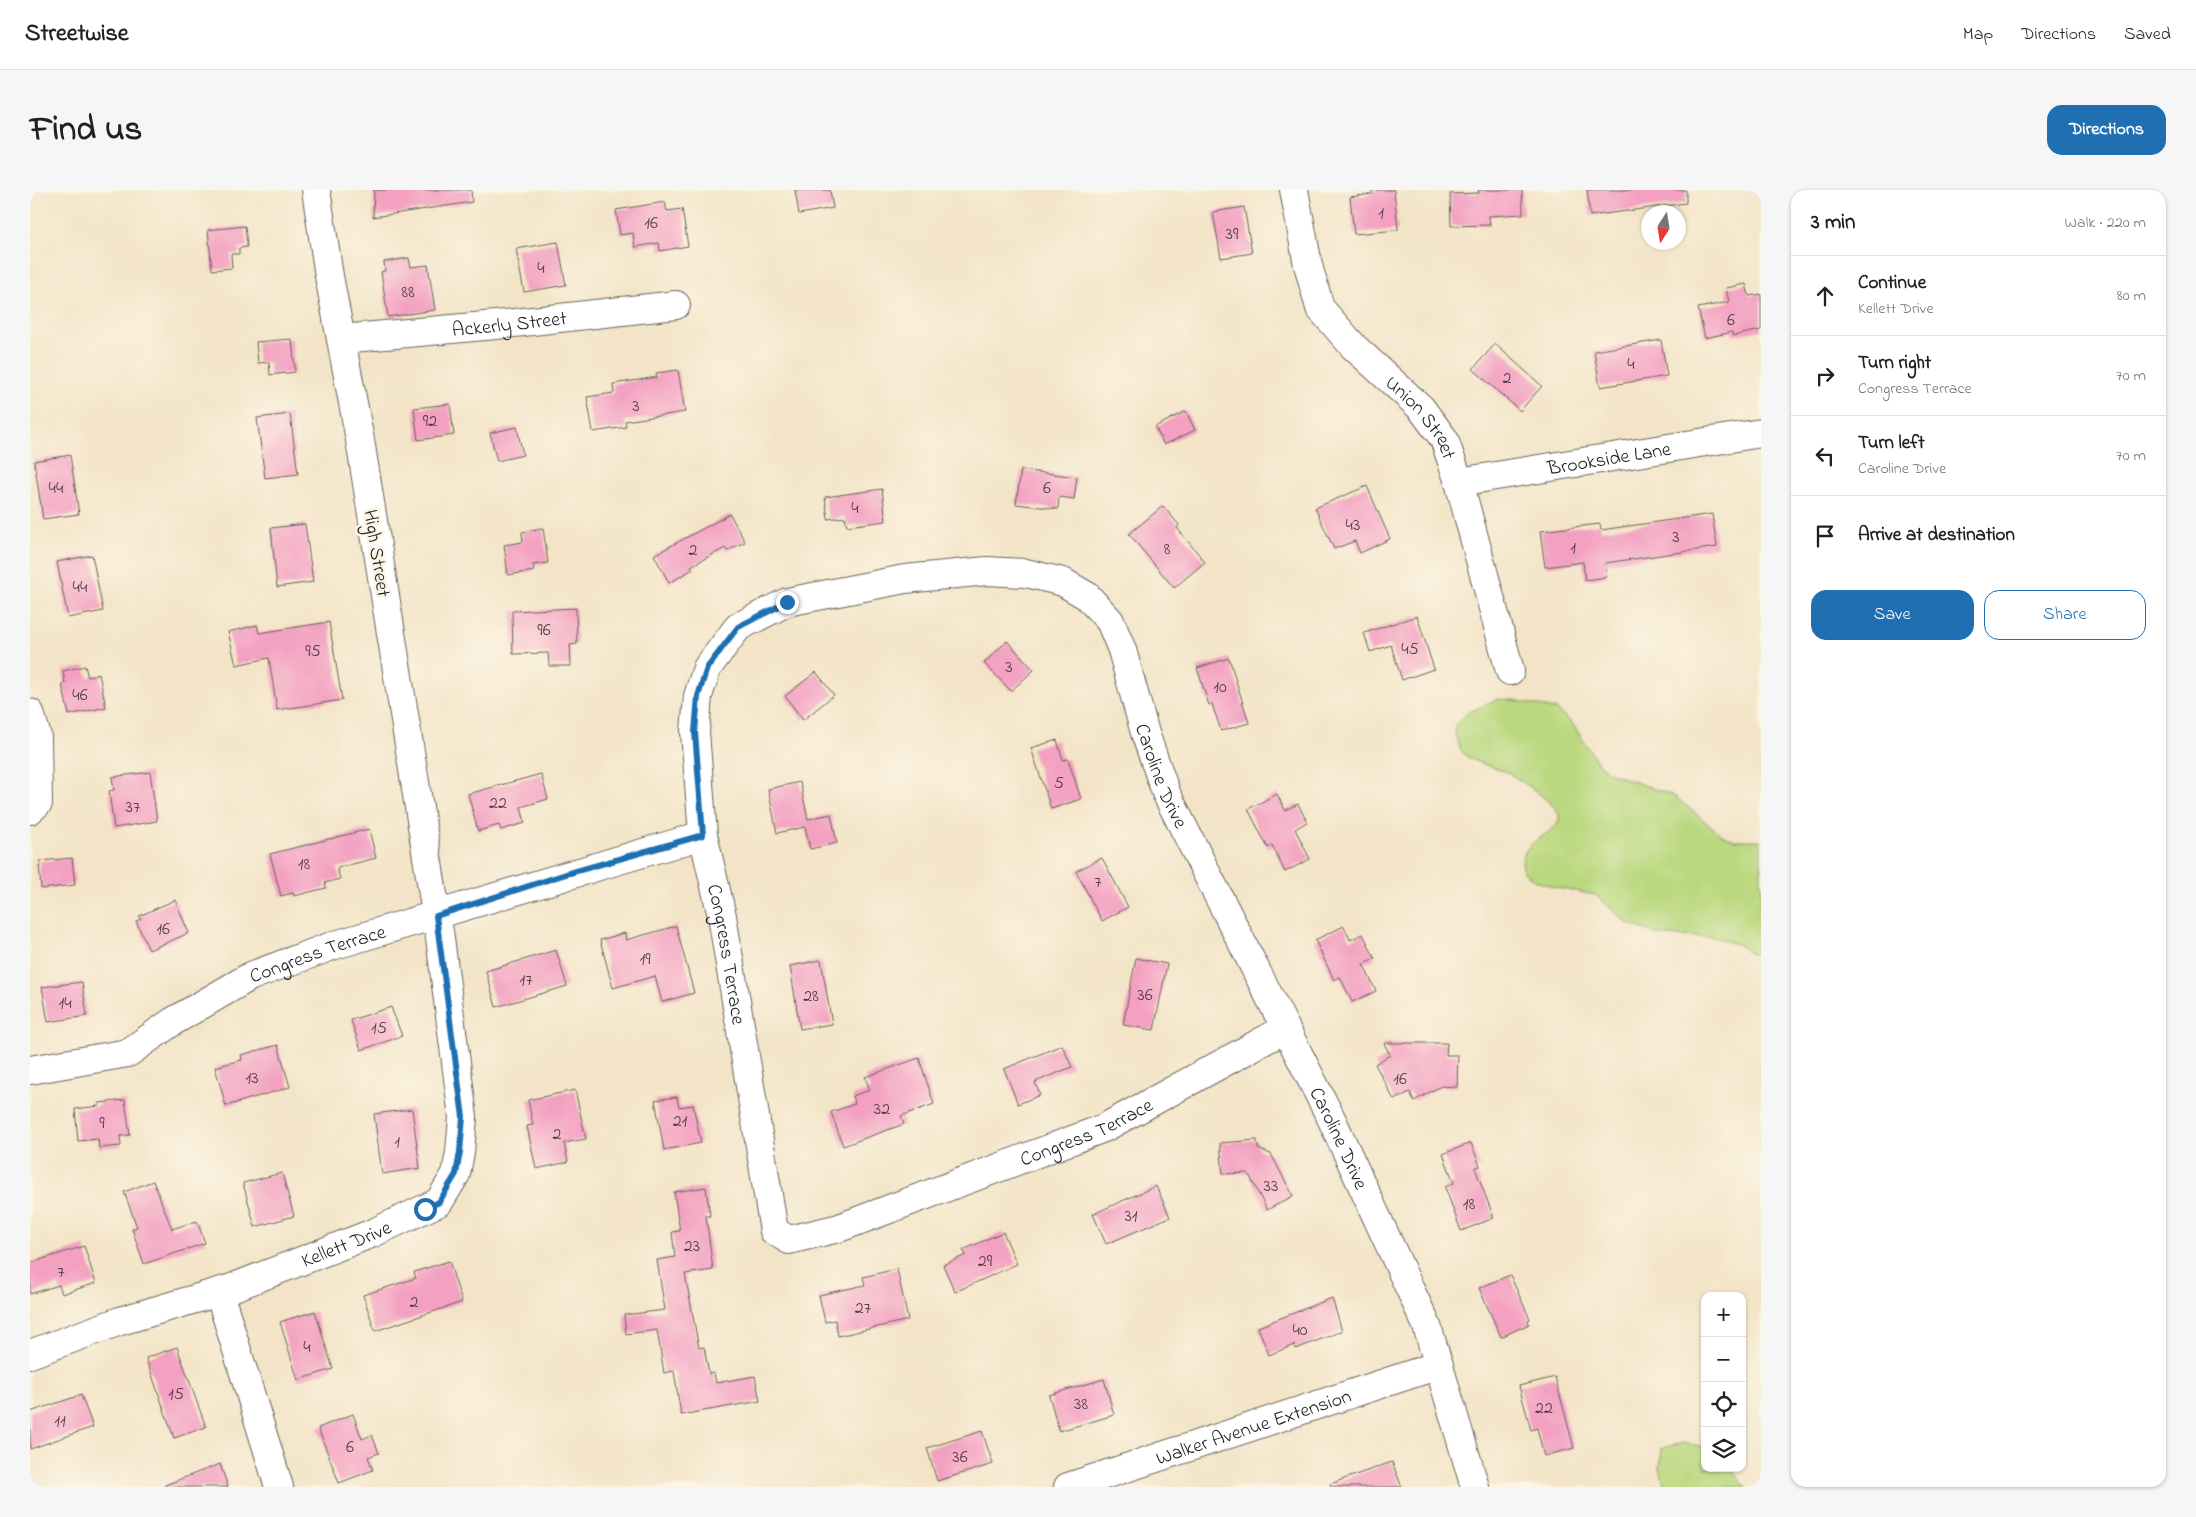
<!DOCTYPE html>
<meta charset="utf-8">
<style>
:root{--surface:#fff;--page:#f6f6f6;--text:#202124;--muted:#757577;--line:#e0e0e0;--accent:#1f6fb2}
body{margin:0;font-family:"Indie Flower",sans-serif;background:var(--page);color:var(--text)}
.controls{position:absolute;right:15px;bottom:15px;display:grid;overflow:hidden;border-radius:10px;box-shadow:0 1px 4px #0004}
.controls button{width:45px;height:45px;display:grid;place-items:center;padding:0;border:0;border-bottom:1px solid var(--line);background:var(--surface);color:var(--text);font:25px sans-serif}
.compass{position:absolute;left:1611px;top:15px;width:45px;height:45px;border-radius:50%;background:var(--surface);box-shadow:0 1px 4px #0004;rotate:192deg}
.stop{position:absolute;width:15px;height:15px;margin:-11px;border:4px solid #1f6fb2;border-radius:50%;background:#fff}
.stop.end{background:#1f6fb2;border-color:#fff;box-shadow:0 1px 5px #0008}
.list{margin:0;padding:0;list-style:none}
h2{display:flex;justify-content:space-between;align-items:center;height:65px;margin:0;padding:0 20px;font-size:21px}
h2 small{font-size:16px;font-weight:400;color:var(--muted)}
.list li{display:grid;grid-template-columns:32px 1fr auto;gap:15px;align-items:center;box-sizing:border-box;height:80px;padding:0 20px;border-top:1px solid var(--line)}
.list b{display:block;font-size:19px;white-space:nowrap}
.list p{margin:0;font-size:16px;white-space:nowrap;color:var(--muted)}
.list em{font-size:16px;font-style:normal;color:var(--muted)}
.actions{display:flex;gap:10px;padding:15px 20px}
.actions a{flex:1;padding:11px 0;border:1px solid var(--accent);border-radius:15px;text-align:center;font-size:18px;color:var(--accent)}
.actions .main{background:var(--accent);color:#fff}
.icon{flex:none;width:28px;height:28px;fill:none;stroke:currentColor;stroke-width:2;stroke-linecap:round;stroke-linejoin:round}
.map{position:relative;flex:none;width:1731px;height:1297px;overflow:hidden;border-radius:15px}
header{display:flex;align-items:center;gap:30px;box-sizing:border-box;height:70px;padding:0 25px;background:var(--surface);border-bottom:1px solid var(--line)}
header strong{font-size:24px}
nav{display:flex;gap:28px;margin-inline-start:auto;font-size:18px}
.intro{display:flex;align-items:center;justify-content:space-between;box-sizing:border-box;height:120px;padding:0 30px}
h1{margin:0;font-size:35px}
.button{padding:12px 22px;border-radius:15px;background:var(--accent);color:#fff;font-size:18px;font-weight:700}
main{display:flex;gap:30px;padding:0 30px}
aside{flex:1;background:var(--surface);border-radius:15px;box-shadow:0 1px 4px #0004}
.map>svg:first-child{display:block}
</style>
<header>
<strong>Streetwise</strong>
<nav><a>Map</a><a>Directions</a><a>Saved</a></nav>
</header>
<div class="intro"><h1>Find us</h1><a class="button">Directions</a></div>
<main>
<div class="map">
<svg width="1731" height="1297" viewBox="0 0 1731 1297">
<rect width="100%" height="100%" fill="#fcf5e5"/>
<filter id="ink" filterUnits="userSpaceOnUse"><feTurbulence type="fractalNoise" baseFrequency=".02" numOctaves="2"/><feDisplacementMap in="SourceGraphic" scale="10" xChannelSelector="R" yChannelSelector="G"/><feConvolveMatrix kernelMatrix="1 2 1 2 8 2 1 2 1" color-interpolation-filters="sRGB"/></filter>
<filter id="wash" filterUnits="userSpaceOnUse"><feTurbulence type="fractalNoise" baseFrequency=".0096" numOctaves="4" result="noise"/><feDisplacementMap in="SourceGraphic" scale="20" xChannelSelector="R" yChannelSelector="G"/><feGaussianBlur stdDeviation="1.12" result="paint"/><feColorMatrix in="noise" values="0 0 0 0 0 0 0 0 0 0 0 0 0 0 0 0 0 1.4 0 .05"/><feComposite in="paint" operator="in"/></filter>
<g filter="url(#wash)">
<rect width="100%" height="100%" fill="#f3e4c7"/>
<g fill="#bad87e" stroke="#6b7a4d">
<path d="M 1467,509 L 1484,510 L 1527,520 L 1542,533 L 1570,576 L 1580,583 L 1644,606 L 1692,645 L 1704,650 L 1731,650 L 1731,769 L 1706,754 L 1684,747 L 1632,746 L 1597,733 L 1566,705 L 1523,697 L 1504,690 L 1493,681 C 1486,646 1532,647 1529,625 C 1527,614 1486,587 1476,582 C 1465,576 1450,575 1439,568 C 1428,561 1425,547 1425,535 L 1437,523 Z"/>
<path d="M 1653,1253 L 1675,1258 L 1675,1278 L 1700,1278 L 1717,1297 L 1635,1297 L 1630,1278 L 1632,1258 Z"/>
</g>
<g id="blocks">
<g fill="#f3a0c1">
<path d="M 344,0 L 441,0 L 442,12 L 343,27 Z"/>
<path d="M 765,0 L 800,0 L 803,18 L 769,24 Z"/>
<path d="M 1342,0 L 1364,0 L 1368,40 L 1324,44 L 1320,7 L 1342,4 Z"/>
<path d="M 1448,0 L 1492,0 L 1493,24 L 1459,26 L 1460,35 L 1421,36 L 1420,4 L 1449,3 Z"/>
<path d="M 1557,0 L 1656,0 L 1656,13 L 1560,26 Z"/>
<path d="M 635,12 L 637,21 L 652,19 L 658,56 L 630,61 L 629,53 L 605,57 L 603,43 L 590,45 L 586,20 Z"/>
<path d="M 1214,17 L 1222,63 L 1191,68 L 1183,22 Z"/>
<path d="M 215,36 L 217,57 L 209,58 L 209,64 L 201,64 L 202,78 L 182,80 L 178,40 Z"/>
<path d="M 528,52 L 536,95 L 494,102 L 486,59 Z"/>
<path d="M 379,68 L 381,77 L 398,75 L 405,120 L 358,127 L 351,82 L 355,81 L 354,72 Z"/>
<path d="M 1716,94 L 1719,106 L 1731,104 L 1731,140 L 1703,146 L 1702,142 L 1675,148 L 1668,118 L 1699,112 L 1696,98 Z"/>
<path d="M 262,149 L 265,182 L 240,185 L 239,172 L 228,173 L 226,152 Z"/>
<path d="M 1631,150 L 1637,186 L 1570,197 L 1564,161 Z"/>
<path d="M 1465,154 L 1512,196 L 1490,221 L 1443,179 Z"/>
<path d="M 648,180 L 655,222 L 595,231 L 596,237 L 563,242 L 557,207 L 584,203 L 583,194 L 627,187 L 626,183 Z"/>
<path d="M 420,214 L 424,245 L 388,250 L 384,218 Z"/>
<path d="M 1156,221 L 1165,240 L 1134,255 L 1125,237 Z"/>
<path d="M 260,224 L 268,284 L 235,288 L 227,228 Z"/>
<path d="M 487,237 L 493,265 L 467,271 L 460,243 Z"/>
<path d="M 40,265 L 49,324 L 13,329 L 4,271 Z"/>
<path d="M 991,280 L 1047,287 L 1044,309 L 1029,307 L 1028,319 L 986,314 Z"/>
<path d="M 1337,296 L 1360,349 L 1330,363 L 1325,351 L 1304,359 L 1285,318 Z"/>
<path d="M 852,299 L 856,331 L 817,336 L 815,327 L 798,329 L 795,307 Z"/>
<path d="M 1133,316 L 1149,335 L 1147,338 L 1175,372 L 1144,398 L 1099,344 Z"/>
<path d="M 700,324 L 715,352 L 697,361 L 695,358 L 661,376 L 663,379 L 639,393 L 624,365 Z"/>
<path d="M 1682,324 L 1687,357 L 1575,373 L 1577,387 L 1555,390 L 1553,372 L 1515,377 L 1510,341 L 1570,334 L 1571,340 Z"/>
<path d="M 275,334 L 283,392 L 247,397 L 241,338 Z"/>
<path d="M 513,338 L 518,373 L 503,375 L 504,381 L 478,385 L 474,355 L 493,352 L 492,342 Z"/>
<path d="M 62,365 L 73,421 L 38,428 L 27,372 Z"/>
<path d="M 546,418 L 547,454 L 540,455 L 541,476 L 519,476 L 518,463 L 483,464 L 482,421 Z"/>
<path d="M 1387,426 L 1404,479 L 1372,490 L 1361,455 L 1340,462 L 1334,443 Z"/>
<path d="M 299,432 L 312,510 L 247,520 L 239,468 L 206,475 L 198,442 L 227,435 L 229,443 Z"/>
<path d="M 977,451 L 1004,480 L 981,501 L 954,473 Z"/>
<path d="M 1199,468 L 1219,533 L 1191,541 L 1182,514 L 1179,515 L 1167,478 Z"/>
<path d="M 55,476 L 58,487 L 69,484 L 76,517 L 39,525 L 32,494 L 35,493 L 33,481 Z"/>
<path d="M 786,482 L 804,505 L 773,530 L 755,506 Z"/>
<path d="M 1027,550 L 1033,570 L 1038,569 L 1051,609 L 1021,619 L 1001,558 Z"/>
<path d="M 120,582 L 127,631 L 84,638 L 79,601 L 84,600 L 82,587 Z"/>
<path d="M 511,584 L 518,609 L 491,617 L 495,633 L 471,640 L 469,635 L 448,641 L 438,604 Z"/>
<path d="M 770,592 L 778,629 L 801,624 L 807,653 L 780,659 L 775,637 L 747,643 L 738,599 Z"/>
<path d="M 1247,604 L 1255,620 L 1268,614 L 1277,632 L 1265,639 L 1280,669 L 1255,682 L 1242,655 L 1238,658 L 1218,619 Z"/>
<path d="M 339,639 L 346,668 L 307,678 L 310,689 L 295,693 L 296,698 L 264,706 L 263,703 L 251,706 L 240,664 Z"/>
<path d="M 42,668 L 45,695 L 11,699 L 9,676 L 11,676 L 10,671 Z"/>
<path d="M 1072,668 L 1098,717 L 1072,731 L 1046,681 Z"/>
<path d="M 145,710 L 159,743 L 119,760 L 106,731 L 111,729 L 109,726 Z"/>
<path d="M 646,736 L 664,803 L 632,812 L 625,786 L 583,798 L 570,750 L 595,743 L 596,750 Z"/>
<path d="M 1314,736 L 1320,750 L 1333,744 L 1345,769 L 1333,774 L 1346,801 L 1322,812 L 1310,787 L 1304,790 L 1285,750 Z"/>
<path d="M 526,760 L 537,796 L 466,817 L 456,781 Z"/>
<path d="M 1106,768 L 1137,774 L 1124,840 L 1093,835 Z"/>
<path d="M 791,770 L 802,834 L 770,839 L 760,776 Z"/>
<path d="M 52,792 L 57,826 L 18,832 L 12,797 Z"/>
<path d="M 361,817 L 372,846 L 331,860 L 321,830 Z"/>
<path d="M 1354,853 L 1417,853 L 1416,865 L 1428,865 L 1427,897 L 1411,896 L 1384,911 L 1380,902 L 1364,910 L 1345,874 L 1360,865 Z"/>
<path d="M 248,855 L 260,897 L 196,916 L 185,877 L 212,870 L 211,865 Z"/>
<path d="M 1032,855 L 1042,877 L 1005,892 L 1010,905 L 988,914 L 974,879 Z"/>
<path d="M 889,868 L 904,914 L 871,926 L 874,934 L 813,956 L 801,922 L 825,914 L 822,906 L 840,900 L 835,887 Z"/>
<path d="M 545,900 L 556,949 L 534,953 L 538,972 L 506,979 L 497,936 L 503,935 L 498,910 Z"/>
<path d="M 647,907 L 649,917 L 663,915 L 671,953 L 634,960 L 625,910 Z"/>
<path d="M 95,910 L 100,945 L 90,946 L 91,956 L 69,958 L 68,949 L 48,951 L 45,919 L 69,916 L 69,913 Z"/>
<path d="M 382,919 L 390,978 L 352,984 L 344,924 Z"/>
<path d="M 1227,950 L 1228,959 L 1241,964 L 1263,1006 L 1237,1020 L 1218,983 L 1193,984 L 1190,953 Z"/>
<path d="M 1441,953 L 1450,976 L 1445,978 L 1464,1028 L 1431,1041 L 1415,997 L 1424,993 L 1413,964 Z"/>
<path d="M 252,983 L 264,1026 L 225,1037 L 213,993 Z"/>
<path d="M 123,991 L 142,1039 L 167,1031 L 175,1053 L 114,1074 L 102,1039 L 107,1037 L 94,1002 Z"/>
<path d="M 1126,996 L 1140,1027 L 1076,1054 L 1063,1024 Z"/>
<path d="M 676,997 L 680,1026 L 676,1026 L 683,1080 L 655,1084 L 669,1158 L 674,1157 L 679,1184 L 684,1183 L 686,1193 L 725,1186 L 730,1211 L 651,1225 L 644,1181 L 634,1183 L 627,1140 L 596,1144 L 594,1125 L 635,1120 L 627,1070 L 645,1067 L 642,1042 L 650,1041 L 644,1002 Z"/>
<path d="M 973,1042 L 987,1074 L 925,1102 L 913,1075 L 936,1065 L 933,1060 Z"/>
<path d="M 54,1056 L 66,1093 L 32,1104 L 29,1095 L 0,1104 L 0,1073 Z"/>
<path d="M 419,1071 L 432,1112 L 345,1141 L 333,1105 L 386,1088 L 384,1082 Z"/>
<path d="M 867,1079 L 878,1130 L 808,1146 L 805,1130 L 795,1132 L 789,1105 L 835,1095 L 833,1087 Z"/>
<path d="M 1480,1085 L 1500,1129 L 1498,1130 L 1499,1134 L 1471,1147 L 1449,1098 Z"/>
<path d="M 1302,1108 L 1312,1141 L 1266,1159 L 1264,1155 L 1239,1165 L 1228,1137 Z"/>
<path d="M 285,1121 L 303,1179 L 268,1190 L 250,1132 Z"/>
<path d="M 147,1157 L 176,1237 L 144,1248 L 116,1168 Z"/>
<path d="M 1525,1187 L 1544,1258 L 1514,1266 L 1507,1238 L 1501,1240 L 1489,1196 Z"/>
<path d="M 1074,1189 L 1084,1225 L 1029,1241 L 1019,1205 Z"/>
<path d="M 51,1205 L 63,1237 L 0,1259 L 0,1222 Z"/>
<path d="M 323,1224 L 332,1249 L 342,1245 L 349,1263 L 338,1267 L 343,1280 L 309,1293 L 288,1238 Z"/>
<path d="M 952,1241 L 963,1274 L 907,1291 L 897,1258 Z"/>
<path d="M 1362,1272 L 1372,1297 L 1301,1297 L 1300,1294 Z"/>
<path d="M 190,1274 L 198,1297 L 135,1297 L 135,1295 Z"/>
</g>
</g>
</g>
<g filter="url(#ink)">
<use href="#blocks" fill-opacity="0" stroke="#676258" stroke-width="1"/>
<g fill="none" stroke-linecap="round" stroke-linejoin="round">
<g stroke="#676258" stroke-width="30">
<g id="minor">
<path id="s1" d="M 1264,0 L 1278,75 L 1290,118 L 1324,157 L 1391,218 L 1414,249 L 1429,292 L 1480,481"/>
<path id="s2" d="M 311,149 L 466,135 L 646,115"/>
<path id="s3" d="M 1429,292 L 1731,243"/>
<path d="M 0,523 L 7,546 L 8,613 L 0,620"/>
<path id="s4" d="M 673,645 L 665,542 L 668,506 L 677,478 L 708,437 L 757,412 L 875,389 L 957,381 L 996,383 L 1033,392 L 1057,406 L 1080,431 L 1092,460 L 1115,543 L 1136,603 L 1301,928 L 1397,1136 L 1445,1297"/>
<path id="s5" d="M 0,880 L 98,863 L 142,832 L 221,786 L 302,756 L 673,645 L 692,726 L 744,1041 L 759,1050 L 809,1038 L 1074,938 L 1255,839"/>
<path d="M 189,1102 L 249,1297"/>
<path id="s6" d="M 0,1164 L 90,1131 L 199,1099 L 343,1043 L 409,1012 L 426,984 L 430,962 L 433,927 L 410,748 L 330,250 L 299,86 L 286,0"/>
<path id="s7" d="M 1038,1297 L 1409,1175"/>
</g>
</g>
<use href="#minor" stroke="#fff" stroke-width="28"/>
</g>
</g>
<g fill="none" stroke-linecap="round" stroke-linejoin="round" filter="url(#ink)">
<path stroke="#1f6fb2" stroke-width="6" d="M 395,1019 L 409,1012 L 426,984 L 430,962 L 433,927 L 406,726 L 536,684 L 673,645 L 665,542 L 668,506 L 677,478 L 708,437 L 757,412"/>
</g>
<g text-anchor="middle" stroke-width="5" stroke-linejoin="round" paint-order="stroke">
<g font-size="18" fill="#523d45">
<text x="1351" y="28">1</text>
<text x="621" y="38">16</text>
<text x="1202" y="49">39</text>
<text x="511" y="83">4</text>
<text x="378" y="107">88</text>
<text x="1701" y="135">6</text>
<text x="1601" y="179">4</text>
<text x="1477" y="193">2</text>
<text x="606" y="221">3</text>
<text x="400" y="236">92</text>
<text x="26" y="303">44</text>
<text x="1017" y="303">6</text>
<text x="825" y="323">4</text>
<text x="1323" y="340">43</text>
<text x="1646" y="352">3</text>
<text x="1543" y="363">1</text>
<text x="1137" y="364">8</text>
<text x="663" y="365">2</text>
<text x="50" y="402">44</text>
<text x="514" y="445">96</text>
<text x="1380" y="464">45</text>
<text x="283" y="466">95</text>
<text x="979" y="482">3</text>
<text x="1190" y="502">10</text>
<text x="50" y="510">46</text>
<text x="1029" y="598">5</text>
<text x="468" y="618">22</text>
<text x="103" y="622">37</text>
<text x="274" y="679">18</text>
<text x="1068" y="697">7</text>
<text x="133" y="744">16</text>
<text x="615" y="774">19</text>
<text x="496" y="795">17</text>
<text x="1115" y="810">36</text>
<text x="781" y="811">28</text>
<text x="35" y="818">14</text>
<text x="349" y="843">15</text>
<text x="222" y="893">13</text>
<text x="1370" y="894">16</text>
<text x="852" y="924">32</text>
<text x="650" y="936">21</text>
<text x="72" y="938">9</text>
<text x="527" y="949">2</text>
<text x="367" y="957">1</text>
<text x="1241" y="1001">33</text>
<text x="1439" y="1019">18</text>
<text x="1101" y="1031">31</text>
<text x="662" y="1061">23</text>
<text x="955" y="1076">29</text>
<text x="31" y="1087">7</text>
<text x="384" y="1117">2</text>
<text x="833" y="1123">27</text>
<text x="1270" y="1145">40</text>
<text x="277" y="1162">4</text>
<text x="146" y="1209">15</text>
<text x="1051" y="1219">38</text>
<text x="1514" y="1223">22</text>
<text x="30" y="1236">11</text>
<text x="320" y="1262">6</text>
<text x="930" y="1272">36</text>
</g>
<g font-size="20" fill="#1c1c1c" stroke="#fcf5e5">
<text dy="7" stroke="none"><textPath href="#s2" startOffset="169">Ackerly Street</textPath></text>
<text dy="7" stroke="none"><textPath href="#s1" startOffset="271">Union Street</textPath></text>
<text dy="7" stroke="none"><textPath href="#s3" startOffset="152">Brookside Lane</textPath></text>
<text transform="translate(348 363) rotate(81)" y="7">High Street</text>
<text dy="7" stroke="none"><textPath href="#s4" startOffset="780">Caroline Drive</textPath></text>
<text dy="7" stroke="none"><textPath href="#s5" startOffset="840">Congress Terrace</textPath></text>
<text dy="7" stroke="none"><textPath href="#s5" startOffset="315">Congress Terrace</textPath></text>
<text dy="7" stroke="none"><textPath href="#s5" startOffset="1455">Congress Terrace</textPath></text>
<text dy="7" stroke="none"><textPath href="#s4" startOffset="1184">Caroline Drive</textPath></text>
<text dy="7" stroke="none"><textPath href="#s6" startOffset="335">Kellett Drive</textPath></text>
<text dy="7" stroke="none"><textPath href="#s7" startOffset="195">Walker Avenue Extension</textPath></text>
</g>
</g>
</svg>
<div class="controls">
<button>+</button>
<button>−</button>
<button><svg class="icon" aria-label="locate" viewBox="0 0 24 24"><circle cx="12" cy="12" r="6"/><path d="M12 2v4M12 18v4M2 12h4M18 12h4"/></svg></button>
<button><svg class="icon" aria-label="layers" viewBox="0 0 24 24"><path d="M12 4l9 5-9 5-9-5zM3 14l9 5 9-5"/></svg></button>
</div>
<svg class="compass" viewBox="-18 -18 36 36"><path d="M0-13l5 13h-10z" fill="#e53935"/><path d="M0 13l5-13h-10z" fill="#757577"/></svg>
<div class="stop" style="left:395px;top:1019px"></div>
<div class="stop end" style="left:757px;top:412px"></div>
</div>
<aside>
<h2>3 min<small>Walk · 220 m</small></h2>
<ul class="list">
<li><svg class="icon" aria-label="ahead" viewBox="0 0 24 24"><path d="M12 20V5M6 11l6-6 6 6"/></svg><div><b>Continue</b><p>Kellett Drive</p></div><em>80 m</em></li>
<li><svg class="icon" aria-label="right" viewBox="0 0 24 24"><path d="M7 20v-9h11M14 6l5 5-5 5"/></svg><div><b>Turn right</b><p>Congress Terrace</p></div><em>70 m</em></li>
<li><svg class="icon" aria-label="left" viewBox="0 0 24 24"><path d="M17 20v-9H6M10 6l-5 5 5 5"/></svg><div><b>Turn left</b><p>Caroline Drive</p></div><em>70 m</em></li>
<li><svg class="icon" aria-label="arrive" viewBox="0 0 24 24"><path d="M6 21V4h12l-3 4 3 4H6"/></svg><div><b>Arrive at destination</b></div></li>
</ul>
<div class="actions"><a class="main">Save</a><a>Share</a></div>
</aside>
</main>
